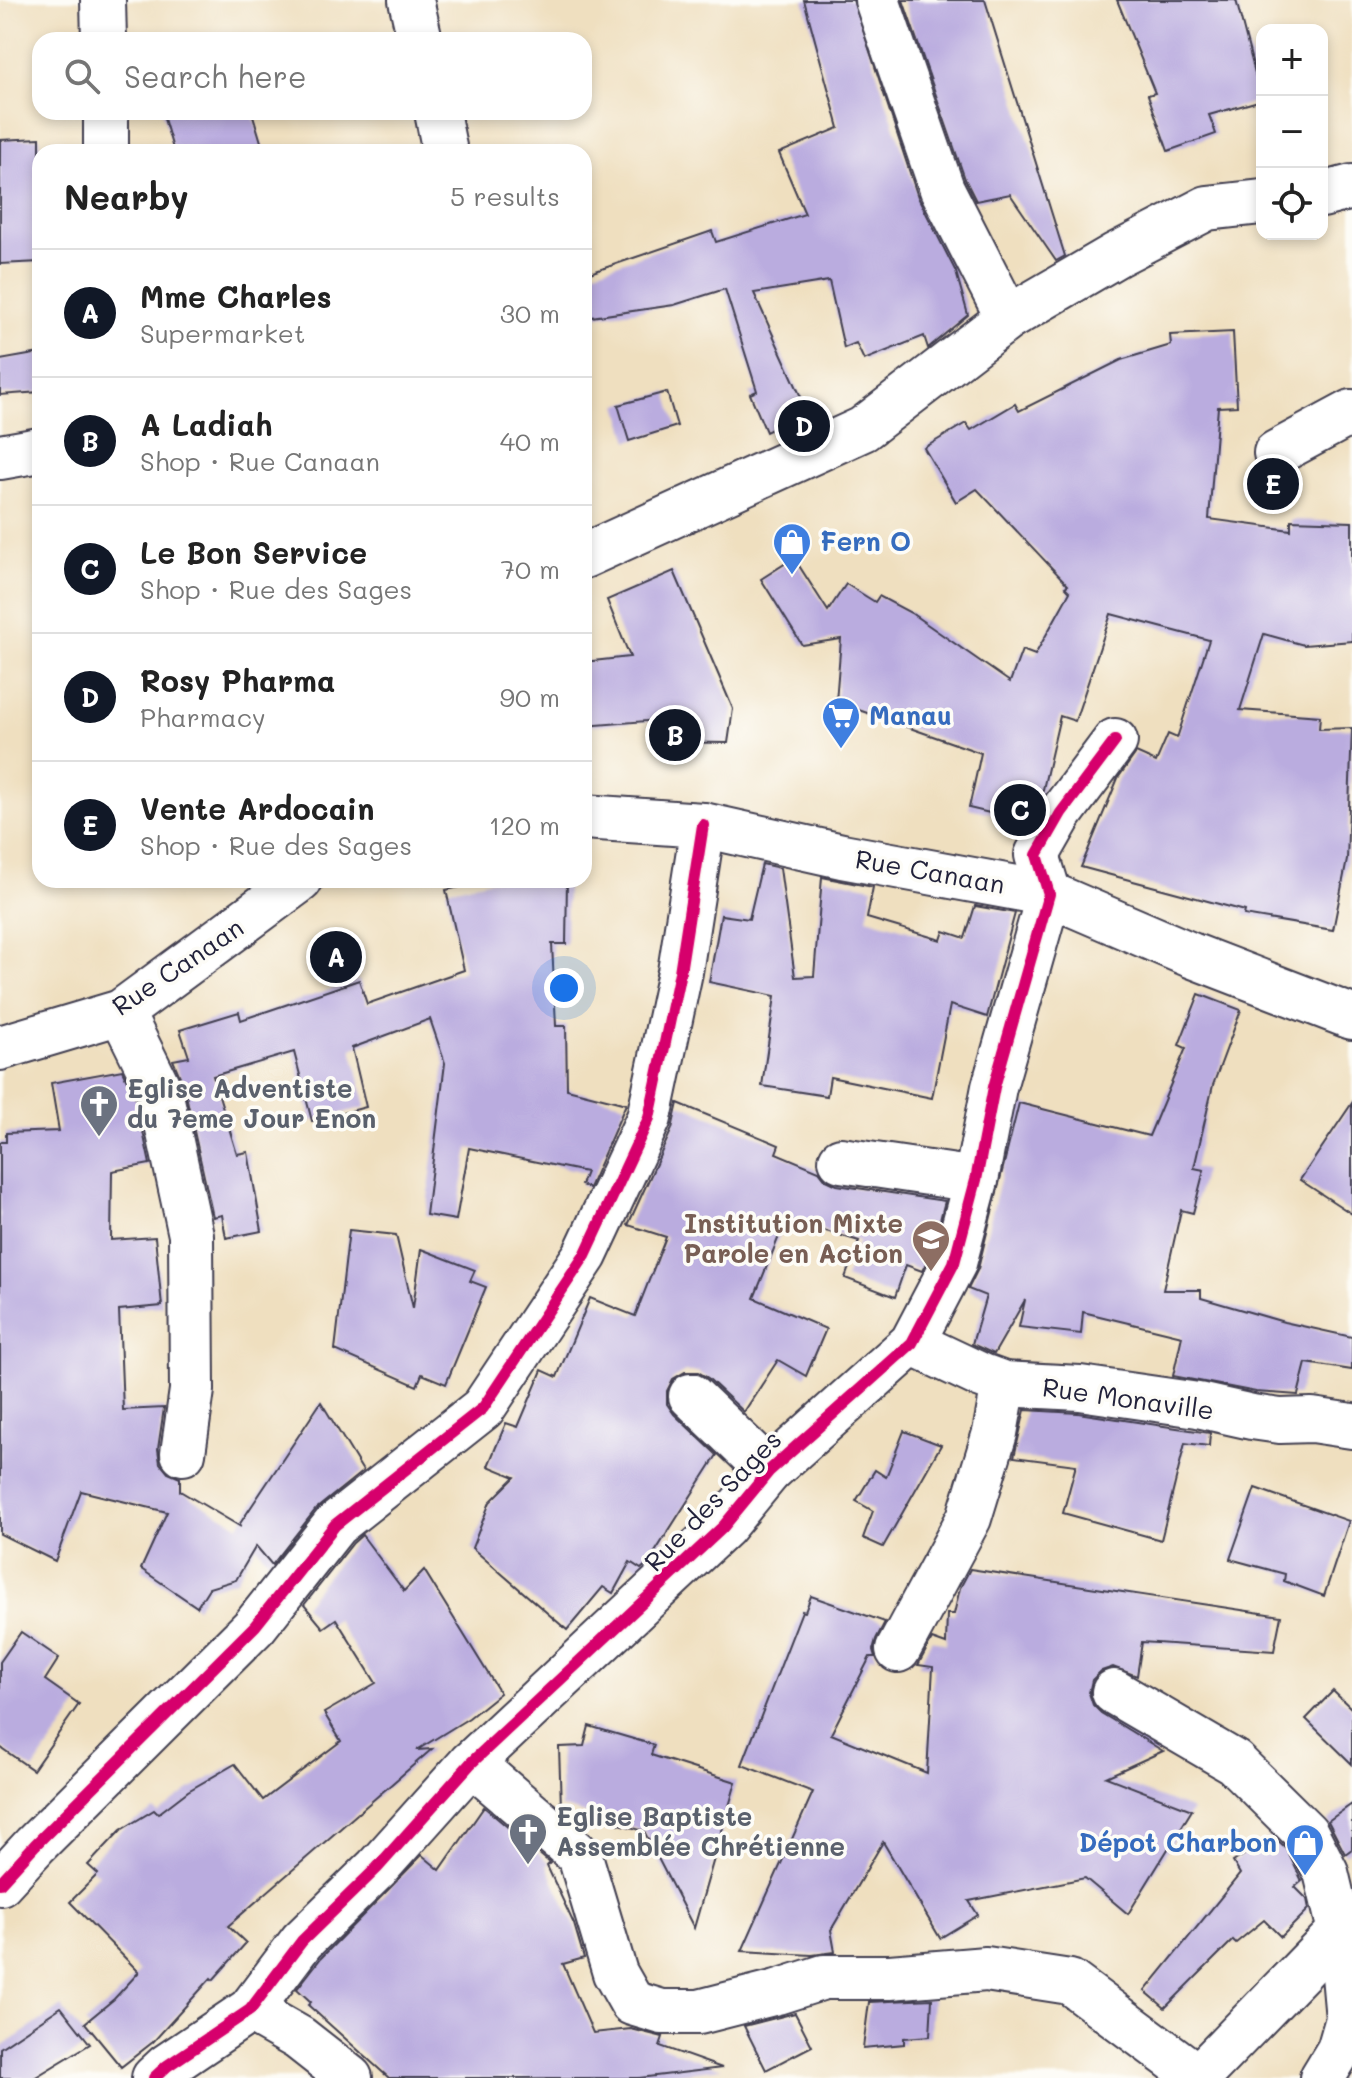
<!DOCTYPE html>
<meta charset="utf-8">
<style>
:root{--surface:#fff;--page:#f2f2f2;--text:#222;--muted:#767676;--line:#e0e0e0;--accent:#111827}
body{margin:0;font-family:Mali,sans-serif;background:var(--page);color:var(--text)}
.controls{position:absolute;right:24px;top:24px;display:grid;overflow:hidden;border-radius:16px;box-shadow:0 4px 12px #0003}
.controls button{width:72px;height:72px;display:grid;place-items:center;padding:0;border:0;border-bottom:2px solid var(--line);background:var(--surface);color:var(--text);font:40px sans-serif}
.you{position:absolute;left:564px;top:988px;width:28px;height:28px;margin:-20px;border:6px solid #fff;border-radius:50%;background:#1a73e8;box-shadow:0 0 0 12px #1a73e833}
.badge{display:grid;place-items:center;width:52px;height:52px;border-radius:50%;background:var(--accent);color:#fff;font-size:26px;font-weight:700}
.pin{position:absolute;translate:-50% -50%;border:4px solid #fff;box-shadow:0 2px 8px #0006}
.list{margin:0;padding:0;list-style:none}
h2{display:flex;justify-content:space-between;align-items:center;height:104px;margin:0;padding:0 32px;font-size:34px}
h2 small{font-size:26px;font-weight:400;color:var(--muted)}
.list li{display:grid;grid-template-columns:52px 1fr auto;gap:24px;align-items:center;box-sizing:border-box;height:128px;padding:0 32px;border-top:2px solid var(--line)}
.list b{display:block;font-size:30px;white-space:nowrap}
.list p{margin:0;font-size:26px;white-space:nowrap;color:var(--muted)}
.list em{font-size:26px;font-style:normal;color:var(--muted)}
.icon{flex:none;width:44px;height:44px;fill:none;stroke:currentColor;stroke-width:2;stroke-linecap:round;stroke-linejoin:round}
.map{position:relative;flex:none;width:1352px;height:2078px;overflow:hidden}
.search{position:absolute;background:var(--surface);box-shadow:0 4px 12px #0003;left:32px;top:32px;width:560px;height:88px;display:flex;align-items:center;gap:20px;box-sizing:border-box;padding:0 28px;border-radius:24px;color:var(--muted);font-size:30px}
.panel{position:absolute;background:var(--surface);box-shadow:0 4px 12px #0003;left:32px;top:144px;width:560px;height:744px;border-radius:24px}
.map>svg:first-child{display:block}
</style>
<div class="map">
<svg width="1352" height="2078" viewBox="0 0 1352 2078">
<rect width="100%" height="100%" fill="#fdfcf7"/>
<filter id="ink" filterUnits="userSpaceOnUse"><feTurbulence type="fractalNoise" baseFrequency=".0125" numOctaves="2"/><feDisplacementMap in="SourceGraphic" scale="16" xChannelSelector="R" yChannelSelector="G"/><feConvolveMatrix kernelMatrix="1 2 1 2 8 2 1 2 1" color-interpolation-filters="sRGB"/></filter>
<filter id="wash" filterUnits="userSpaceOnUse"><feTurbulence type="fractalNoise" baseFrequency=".006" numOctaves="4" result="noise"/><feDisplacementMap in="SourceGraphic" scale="32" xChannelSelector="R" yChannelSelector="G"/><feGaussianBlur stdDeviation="1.8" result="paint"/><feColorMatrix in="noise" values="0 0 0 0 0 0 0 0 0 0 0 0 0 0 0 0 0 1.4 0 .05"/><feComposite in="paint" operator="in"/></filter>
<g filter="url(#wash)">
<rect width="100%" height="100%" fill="#efdfbf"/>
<g id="blocks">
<g fill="#baacdf">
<path d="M 804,0 L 853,0 L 918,197 L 956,272 L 968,315 L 928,348 L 924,336 L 864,360 L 856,343 L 844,348 L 829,281 L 754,293 L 806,408 L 802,410 L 803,414 L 766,432 L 750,394 L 757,391 L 725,289 L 674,305 L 584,318 L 584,275 L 712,231 L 716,242 L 805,214 L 779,153 L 839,128 Z"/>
<path d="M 903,0 L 985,0 L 1065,256 L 1056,261 L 1010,194 L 976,201 L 965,179 Z"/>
<path d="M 1117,0 L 1236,0 L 1262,100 L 1209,115 L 1216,134 L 1168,151 L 1148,95 L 1155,93 Z"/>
<path d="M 162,112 L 252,112 L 264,152 L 174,152 Z"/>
<path d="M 40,138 L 40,262 L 0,264 L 0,140 Z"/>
<path d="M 1233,332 L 1237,406 L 1218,407 L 1209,519 L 1291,530 L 1291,520 L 1352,522 L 1352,641 L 1304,645 L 1264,634 L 1240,710 L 1320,716 L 1319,729 L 1352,728 L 1347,860 L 1333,930 L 1244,915 L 1245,911 L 1081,867 L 1118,778 L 1136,753 L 1156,762 L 1168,734 L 1177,738 L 1209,640 L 1111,614 L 1075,721 L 1060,716 L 1041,798 L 1027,822 L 969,808 L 981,753 L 836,702 L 841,639 L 802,645 L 761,579 L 794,558 L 828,611 L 846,584 L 875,602 L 879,596 L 911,613 L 1010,682 L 1022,650 L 1035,655 L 1070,592 L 1065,587 L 1068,585 L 977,489 L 956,502 L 924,448 L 966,423 L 971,430 L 1015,404 L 1019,411 L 1121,360 L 1171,345 L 1170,335 Z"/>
<path d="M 40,353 L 40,392 L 0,395 L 0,360 Z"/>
<path d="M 667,392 L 677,426 L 629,441 L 618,405 Z"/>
<path d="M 674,571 L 733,709 L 728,743 L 659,742 L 659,720 L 584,726 L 584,662 L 630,657 L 607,600 Z"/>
<path d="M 762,864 L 780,868 L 795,977 L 814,976 L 822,877 L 873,887 L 867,918 L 941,940 L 944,931 L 965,938 L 975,906 L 1015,913 L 987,1017 L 950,1005 L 932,1098 L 830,1077 L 827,1096 L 762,1086 L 775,996 L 709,982 L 721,915 L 749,919 Z"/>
<path d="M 492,880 L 567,880 L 566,944 L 552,944 L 556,1026 L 566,1026 L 567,1089 L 626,1104 L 589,1188 L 581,1185 L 586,1172 L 469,1148 L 456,1220 L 426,1215 L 445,1063 L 430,1019 L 352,1048 L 366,1107 L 312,1121 L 294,1052 L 213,1076 L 237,1154 L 248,1152 L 262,1231 L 226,1238 L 222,1215 L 213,1217 L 184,1086 L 173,1060 L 189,1057 L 180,1030 L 239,1012 L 241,1020 L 359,980 L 367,1004 L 464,970 L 446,890 Z"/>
<path d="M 1199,994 L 1241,1010 L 1213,1085 L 1194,1168 L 1204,1170 L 1193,1213 L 1181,1210 L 1163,1290 L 1201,1290 L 1201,1298 L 1284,1322 L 1352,1337 L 1352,1370 L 1306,1363 L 1298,1395 L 1256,1392 L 1173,1376 L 1182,1336 L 1083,1312 L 1081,1334 L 1019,1327 L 1025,1300 L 994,1354 L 972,1344 L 986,1296 L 968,1289 L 978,1269 L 1019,1103 L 1149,1136 L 1186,1048 L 1179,1045 Z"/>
<path d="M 122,1070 L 136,1099 L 150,1164 L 112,1171 L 111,1240 L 155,1237 L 162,1306 L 119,1310 L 123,1410 L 164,1408 L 158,1449 L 160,1463 L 168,1473 L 180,1478 L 180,1491 L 241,1527 L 239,1525 L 321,1402 L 363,1471 L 316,1509 L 272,1565 L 256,1546 L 236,1580 L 209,1588 L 197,1607 L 141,1569 L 167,1512 L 81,1491 L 55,1561 L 0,1534 L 0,1142 L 6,1142 L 6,1133 L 59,1131 L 51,1083 Z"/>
<path d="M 678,1103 L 779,1145 L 776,1153 L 819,1171 L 826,1180 L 837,1185 L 945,1201 L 931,1254 L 922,1271 L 906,1265 L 895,1297 L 845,1278 L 859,1241 L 786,1219 L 754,1298 L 826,1329 L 806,1376 L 778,1360 L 744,1412 L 708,1378 L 698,1372 L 685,1372 L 673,1379 L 667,1391 L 667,1404 L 674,1414 L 717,1455 L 648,1563 L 641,1569 L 630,1562 L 613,1593 L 603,1587 L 567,1630 L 472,1548 L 490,1502 L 515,1477 L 488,1466 L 506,1423 L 518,1427 L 542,1370 L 557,1377 L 590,1298 L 635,1316 L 666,1237 L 628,1225 L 672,1129 Z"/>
<path d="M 1352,1103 L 1352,1214 L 1300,1180 Z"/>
<path d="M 349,1230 L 396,1235 L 413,1308 L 421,1249 L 475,1270 L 470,1281 L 486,1287 L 446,1384 L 422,1374 L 417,1386 L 335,1350 Z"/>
<path d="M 1025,1410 L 1078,1413 L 1210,1433 L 1209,1446 L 1185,1443 L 1161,1540 L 1063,1513 L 1076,1465 L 1014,1457 Z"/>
<path d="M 904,1431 L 941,1445 L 883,1547 L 863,1538 L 873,1511 L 856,1501 L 875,1470 L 886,1477 Z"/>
<path d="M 1255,1488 L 1349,1521 L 1324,1596 L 1284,1581 L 1285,1574 L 1230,1559 Z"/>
<path d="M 362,1535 L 404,1591 L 424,1570 L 500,1693 L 469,1718 L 417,1750 L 432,1749 L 228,1926 L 246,1943 L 213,1980 L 211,1978 L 153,2042 L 121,2067 L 85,2023 L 114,1999 L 139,1972 L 70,1902 L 98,1874 L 88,1865 L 121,1830 L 154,1810 L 158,1814 L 188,1791 L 235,1764 L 263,1800 L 341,1741 L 324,1713 L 376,1683 L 336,1619 L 323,1628 L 304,1605 L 353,1543 Z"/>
<path d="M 970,1569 L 1281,1616 L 1274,1651 L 1142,1642 L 1137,1676 L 1113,1667 L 1101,1671 L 1092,1680 L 1089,1693 L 1093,1705 L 1101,1713 L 1163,1751 L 1106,1777 L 1192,1810 L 1128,1914 L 1085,1878 L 969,1901 L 978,1915 L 940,1938 L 883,1842 L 831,1930 L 835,1952 L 812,1955 L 742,1951 L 813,1792 L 742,1765 L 802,1611 L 805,1612 L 811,1596 L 885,1622 L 876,1639 L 873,1650 L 875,1657 L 870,1657 L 831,1734 L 927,1773 L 933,1667 L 918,1665 L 932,1639 L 946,1644 L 947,1614 L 954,1614 L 960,1588 Z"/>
<path d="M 21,1632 L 59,1658 L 45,1680 L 79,1704 L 33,1770 L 0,1747 L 0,1662 Z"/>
<path d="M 1333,1691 L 1352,1709 L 1352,1764 L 1306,1719 Z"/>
<path d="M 589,1726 L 654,1745 L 651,1755 L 736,1782 L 694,1928 L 644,1831 L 561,1807 L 559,1747 L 584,1746 Z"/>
<path d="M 1352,1804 L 1352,1849 L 1345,1854 L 1328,1821 Z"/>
<path d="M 484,1807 L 550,1863 L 547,1866 L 574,1924 L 584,1958 L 563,1964 L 593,2033 L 631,2029 L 663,2037 L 660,2046 L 722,2068 L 639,2078 L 389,2078 L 308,2005 L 311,2002 L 297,1989 L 321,1958 L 422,1855 L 440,1870 Z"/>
<path d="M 1273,1836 L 1286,1848 L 1302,1881 L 1295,1887 L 1307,1899 L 1309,1909 L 1281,1937 L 1264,1920 L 1236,1943 L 1233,1940 L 1165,2008 L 1145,1991 L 1240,1874 L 1233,1862 Z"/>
<path d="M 932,1999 L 930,2036 L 904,2038 L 904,2044 L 863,2048 L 869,2002 Z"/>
<path d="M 61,2007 L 90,2044 L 34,2078 L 0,2078 L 0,2048 Z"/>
<path d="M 795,2013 L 812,2046 L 766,2070 L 744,2026 Z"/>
</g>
</g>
</g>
<g filter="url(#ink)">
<use href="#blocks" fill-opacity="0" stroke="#413e4f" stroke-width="2"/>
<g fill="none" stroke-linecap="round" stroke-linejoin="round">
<g stroke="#413e4f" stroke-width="48">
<g id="minor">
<path d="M 103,0 L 104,40"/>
<path d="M 411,0 L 420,40"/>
<path d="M 877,0 L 942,189 L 1008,318"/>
<path d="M 106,112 L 106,152"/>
<path d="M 437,112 L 445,152"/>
<path d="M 1322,195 L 1352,187"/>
<path d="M 1276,453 L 1352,412"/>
<path d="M 0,457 L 40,450"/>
<path d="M 584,556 L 863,429 L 1008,318 L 1116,255 L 1207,208 L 1262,202"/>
<path d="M 584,817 L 703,825 L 842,856 L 1049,894 L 1191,955 L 1352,1017"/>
<path d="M 121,1012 L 160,1091 L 191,1235 L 192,1390 L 183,1453"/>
<path d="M 0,1048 L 121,1012 L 300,880"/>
<path d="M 841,1160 L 976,1180"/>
<path d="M 912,1343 L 982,1376 L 1004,1384 L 1080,1388 L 1198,1405 L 1252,1417 L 1280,1421 L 1312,1420 L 1352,1426"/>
<path d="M 691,1396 L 769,1471"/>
<path d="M 898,1650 L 969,1518 L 995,1433 L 1004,1384"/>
<path d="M 1114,1692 L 1234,1762 L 1306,1833 L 1326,1872 L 1340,1931 L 1348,2019 L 1339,2050 L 1322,2078"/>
<path d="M 471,1763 L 580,1856 L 615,1973 L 632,2003 L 662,2012 L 699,2012 L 777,1992 L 824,1977 L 890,1977 L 986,1969 L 1070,1982 L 1198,2077"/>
<path d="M 0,1883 L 35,1845 L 255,1626 L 335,1525 L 483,1408 L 585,1255 L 649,1118 L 680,972 L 703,825"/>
<path d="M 250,2010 L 299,2038 L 350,2078"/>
<path d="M 154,2078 L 167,2066 L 250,2010 L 302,1941 L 377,1868 L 471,1763 L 723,1527 L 769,1471 L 912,1343 L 954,1263 L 976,1180 L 994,1087 L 1049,894 L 1037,855 L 1061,813 L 1115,741"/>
<path d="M 1197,2078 L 1340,1931 L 1352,1922"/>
</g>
</g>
<use href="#minor" stroke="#fff" stroke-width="44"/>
<g stroke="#fdfcf7" stroke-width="17">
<g id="cycleway">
<path d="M 0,1883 L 35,1845 L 255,1626 L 335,1525 L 483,1408 L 585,1255 L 649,1118 L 680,972 L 703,825"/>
<path d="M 154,2078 L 167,2066 L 250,2010 L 302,1941 L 377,1868 L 471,1763 L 723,1527 L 769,1471 L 912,1343 L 954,1263 L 976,1180 L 994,1087 L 1049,894 L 1037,855 L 1061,813 L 1115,741"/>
</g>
</g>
<use href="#cycleway" stroke="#d6006c" stroke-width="12"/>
</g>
</g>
<defs>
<g id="shop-pin" transform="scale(2)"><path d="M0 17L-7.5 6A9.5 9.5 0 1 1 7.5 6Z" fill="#3f7fe0" stroke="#fdfcf7"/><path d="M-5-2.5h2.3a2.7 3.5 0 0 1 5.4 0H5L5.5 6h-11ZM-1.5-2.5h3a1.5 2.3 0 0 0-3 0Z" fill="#fff"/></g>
<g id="supermarket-pin" transform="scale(2)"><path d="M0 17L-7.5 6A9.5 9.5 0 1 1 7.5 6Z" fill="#3f7fe0" stroke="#fdfcf7"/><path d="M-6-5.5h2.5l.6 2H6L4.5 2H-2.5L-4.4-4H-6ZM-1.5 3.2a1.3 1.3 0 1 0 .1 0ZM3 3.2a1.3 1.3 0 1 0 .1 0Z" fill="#fff"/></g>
<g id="church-pin" transform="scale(2)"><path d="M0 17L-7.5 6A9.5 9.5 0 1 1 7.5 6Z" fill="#6b7280" stroke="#fdfcf7"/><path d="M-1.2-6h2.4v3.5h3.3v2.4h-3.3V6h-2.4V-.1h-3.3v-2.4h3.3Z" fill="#fff"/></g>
<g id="school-pin" transform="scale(2)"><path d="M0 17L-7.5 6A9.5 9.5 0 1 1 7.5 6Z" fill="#8d6e63" stroke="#fdfcf7"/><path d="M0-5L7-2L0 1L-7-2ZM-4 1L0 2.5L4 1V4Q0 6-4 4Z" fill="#fff"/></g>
</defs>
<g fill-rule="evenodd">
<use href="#shop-pin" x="792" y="542"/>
<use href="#supermarket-pin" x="841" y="716"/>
<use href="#church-pin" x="99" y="1104"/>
<use href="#school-pin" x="931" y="1239"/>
<use href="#church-pin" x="528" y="1832"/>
<use href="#shop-pin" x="1305" y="1843"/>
</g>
<g text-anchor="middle" stroke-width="7" stroke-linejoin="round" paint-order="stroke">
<g font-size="26" font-weight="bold" fill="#366cbe" stroke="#fdfcf7" text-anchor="start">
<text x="820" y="551">Fern O</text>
<text x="869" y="725">Manau</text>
<text x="1277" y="1852" text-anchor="end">Dépot Charbon</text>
</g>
<g font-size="26" fill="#22223b" stroke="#fdfcf7">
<text transform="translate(930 872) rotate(10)" y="9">Rue Canaan</text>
<text transform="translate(178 967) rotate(-34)" y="9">Rue Canaan</text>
<text transform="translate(1128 1399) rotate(8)" y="9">Rue Monaville</text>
<text transform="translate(713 1501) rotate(-46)" y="9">Rue des Sages</text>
</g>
<g font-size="26" font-weight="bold" fill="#5b616d" stroke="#fdfcf7" text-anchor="start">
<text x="127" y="1098">Eglise Adventiste<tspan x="127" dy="30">du 7eme Jour Enon</tspan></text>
<text x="556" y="1826">Eglise Baptiste<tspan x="556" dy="30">Assemblée Chrétienne</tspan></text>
</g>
<g font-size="26" font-weight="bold" fill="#785e54" stroke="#fdfcf7" text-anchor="end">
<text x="903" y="1233">Institution Mixte<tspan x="903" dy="30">Parole en Action</tspan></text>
</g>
</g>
</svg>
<div class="controls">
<button>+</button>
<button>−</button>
<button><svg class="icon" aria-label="locate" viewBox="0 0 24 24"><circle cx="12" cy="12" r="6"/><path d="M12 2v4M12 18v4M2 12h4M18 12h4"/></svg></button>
</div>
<div class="you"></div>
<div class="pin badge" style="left:336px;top:957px">A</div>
<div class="pin badge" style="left:675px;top:735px">B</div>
<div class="pin badge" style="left:1020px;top:810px">C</div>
<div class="pin badge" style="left:804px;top:426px">D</div>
<div class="pin badge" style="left:1273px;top:484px">E</div>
<div class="search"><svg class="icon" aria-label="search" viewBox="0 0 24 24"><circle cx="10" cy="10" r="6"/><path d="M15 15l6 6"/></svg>Search here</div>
<section class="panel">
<h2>Nearby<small>5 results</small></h2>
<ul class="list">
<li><span class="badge">A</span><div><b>Mme Charles</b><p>Supermarket</p></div><em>30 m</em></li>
<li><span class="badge">B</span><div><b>A Ladiah</b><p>Shop · Rue Canaan</p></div><em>40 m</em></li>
<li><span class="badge">C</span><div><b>Le Bon Service</b><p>Shop · Rue des Sages</p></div><em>70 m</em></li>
<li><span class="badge">D</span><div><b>Rosy Pharma</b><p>Pharmacy</p></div><em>90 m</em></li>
<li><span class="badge">E</span><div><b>Vente Ardocain</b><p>Shop · Rue des Sages</p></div><em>120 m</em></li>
</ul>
</section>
</div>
